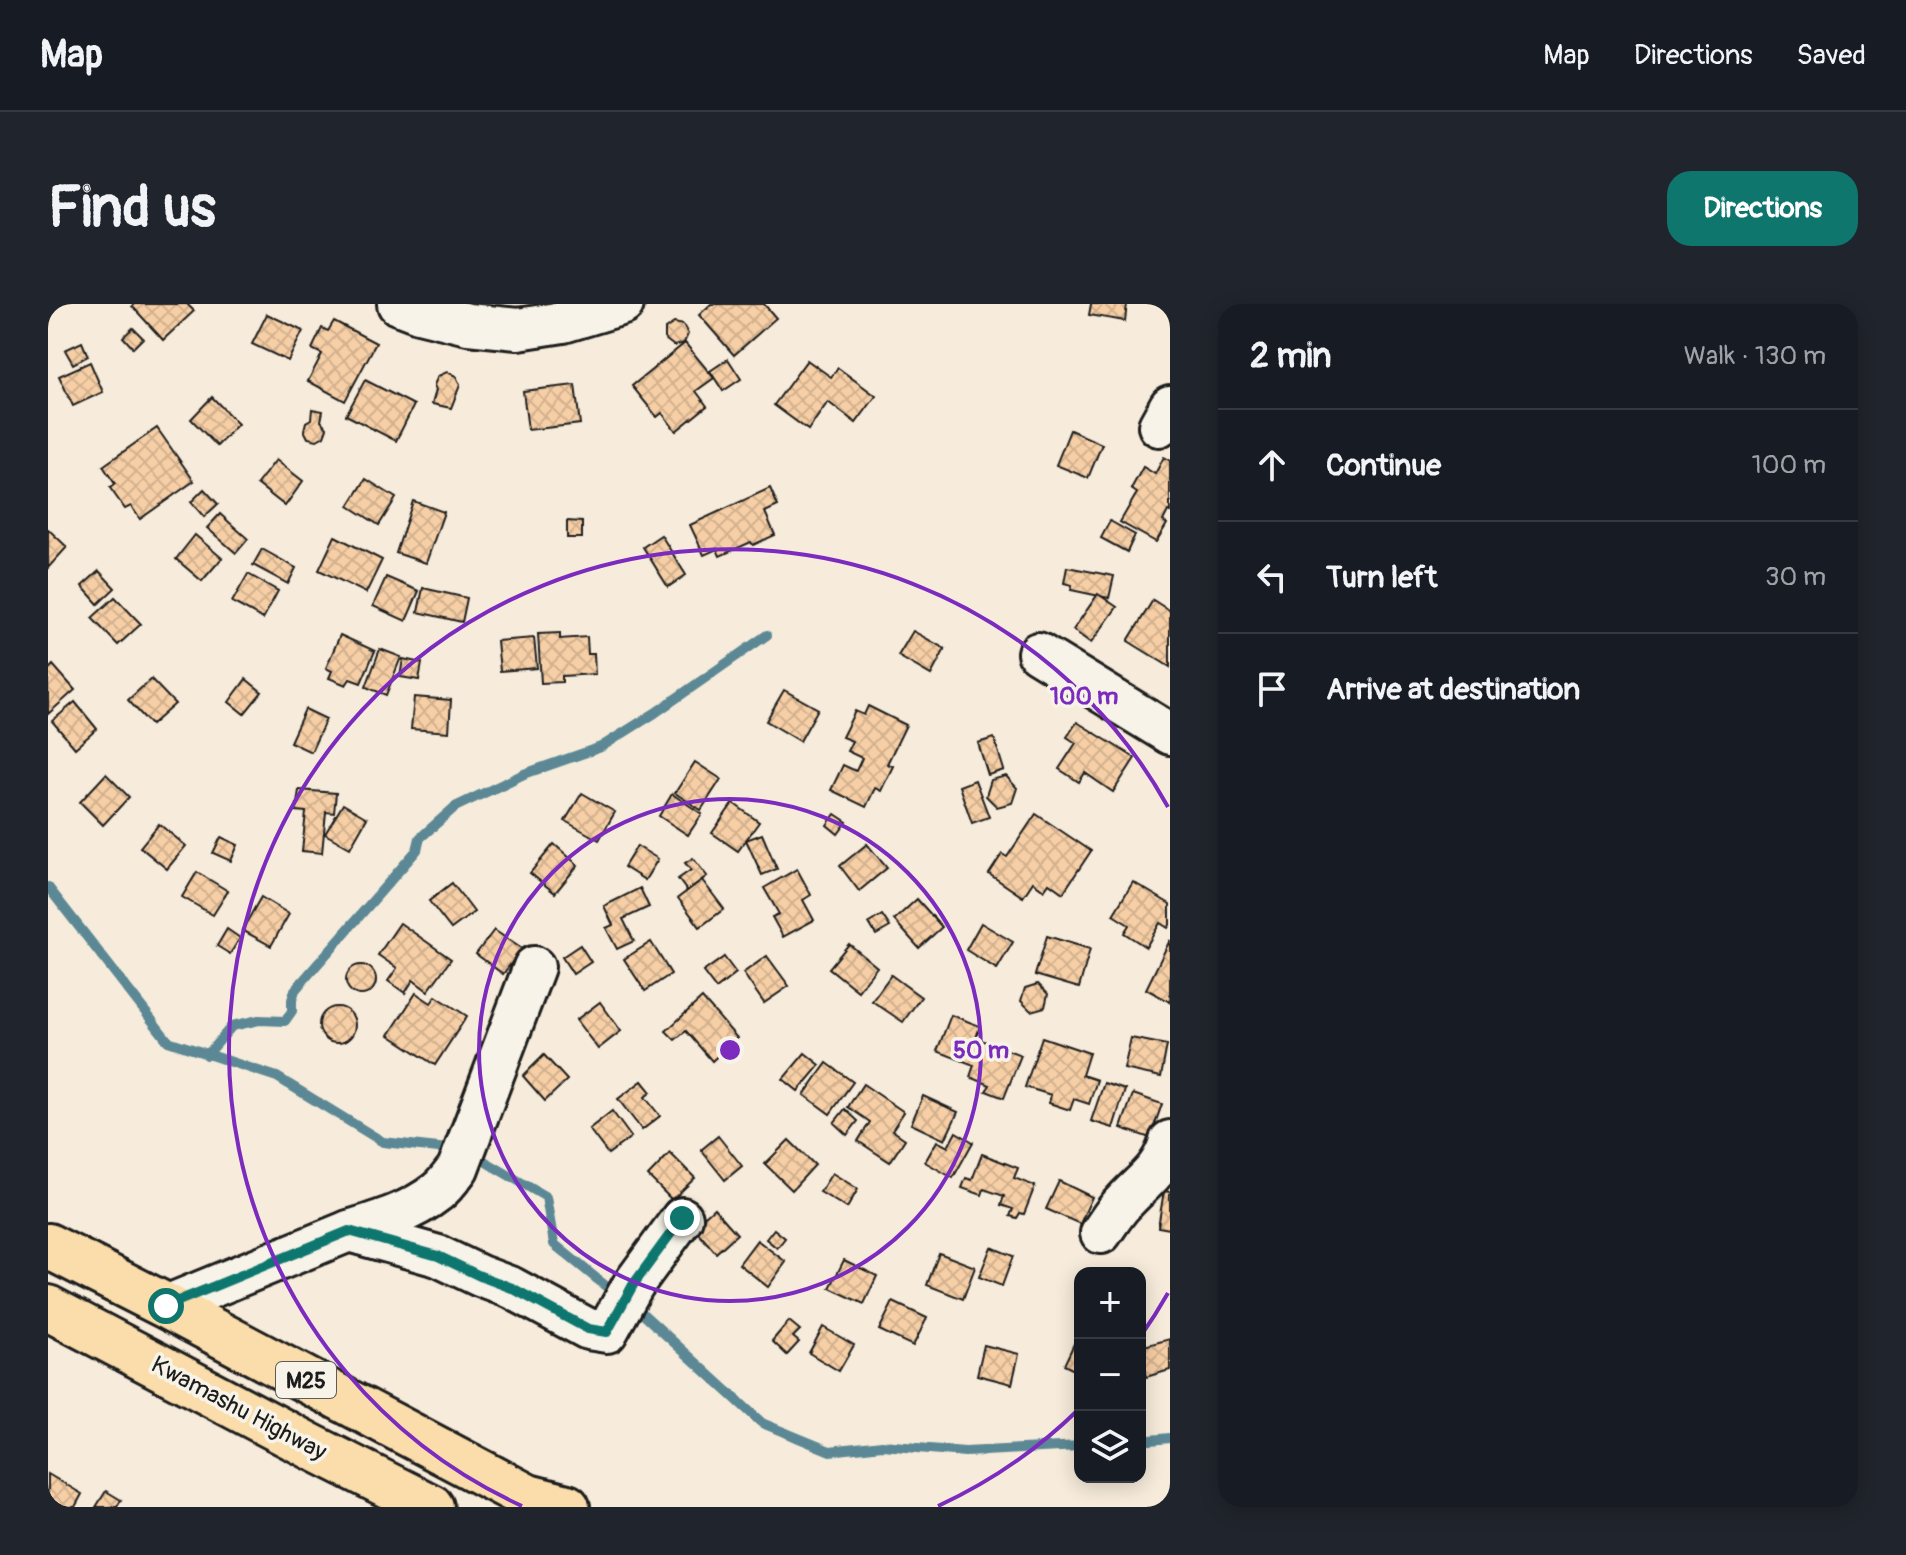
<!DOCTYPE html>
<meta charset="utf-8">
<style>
:root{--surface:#171b24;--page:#20242c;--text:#f1f3f6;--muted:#9ea1a6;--line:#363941;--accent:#0f766e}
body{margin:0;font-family:Pangolin,sans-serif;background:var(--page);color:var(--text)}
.controls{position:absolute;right:24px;bottom:24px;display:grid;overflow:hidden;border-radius:16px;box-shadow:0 4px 20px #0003}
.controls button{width:72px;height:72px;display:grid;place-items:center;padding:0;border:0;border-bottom:2px solid var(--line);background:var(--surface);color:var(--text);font:40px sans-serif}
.stop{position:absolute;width:24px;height:24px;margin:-18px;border:6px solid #0f766e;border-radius:50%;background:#fff}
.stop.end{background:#0f766e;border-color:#fff;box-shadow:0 2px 8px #0008}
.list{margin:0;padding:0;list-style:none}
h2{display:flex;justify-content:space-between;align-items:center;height:104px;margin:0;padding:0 32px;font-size:34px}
h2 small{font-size:26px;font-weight:400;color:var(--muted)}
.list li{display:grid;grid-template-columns:52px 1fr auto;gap:24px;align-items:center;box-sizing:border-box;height:112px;padding:0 32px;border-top:2px solid var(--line)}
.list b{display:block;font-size:30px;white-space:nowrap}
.list em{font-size:26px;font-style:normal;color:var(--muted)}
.icon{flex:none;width:44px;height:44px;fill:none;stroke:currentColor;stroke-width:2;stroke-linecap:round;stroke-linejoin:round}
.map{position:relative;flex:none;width:1122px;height:1203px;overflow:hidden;border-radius:24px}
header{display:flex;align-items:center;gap:48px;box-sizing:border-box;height:112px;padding:0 40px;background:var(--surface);border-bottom:2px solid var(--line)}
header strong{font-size:38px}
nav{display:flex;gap:44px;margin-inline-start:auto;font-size:28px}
.intro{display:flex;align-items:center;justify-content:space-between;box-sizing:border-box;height:192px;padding:0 48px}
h1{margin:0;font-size:56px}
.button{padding:20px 36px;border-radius:24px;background:var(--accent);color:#fff;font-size:28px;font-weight:700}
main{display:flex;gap:48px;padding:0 48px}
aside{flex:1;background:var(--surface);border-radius:24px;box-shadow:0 4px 20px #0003}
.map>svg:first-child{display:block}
</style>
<header>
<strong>Map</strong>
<nav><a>Map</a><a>Directions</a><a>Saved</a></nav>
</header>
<div class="intro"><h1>Find us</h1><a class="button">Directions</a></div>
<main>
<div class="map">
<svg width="1122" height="1203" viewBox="0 0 1122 1203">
<defs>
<pattern id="building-cross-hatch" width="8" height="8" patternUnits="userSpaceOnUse" patternTransform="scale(2)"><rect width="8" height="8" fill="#f7cfa6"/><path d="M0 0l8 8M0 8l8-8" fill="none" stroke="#d3b18e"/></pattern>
</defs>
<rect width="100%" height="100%" fill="#f7ecdb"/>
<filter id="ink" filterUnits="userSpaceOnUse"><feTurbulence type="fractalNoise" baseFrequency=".0125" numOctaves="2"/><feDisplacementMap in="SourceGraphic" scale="16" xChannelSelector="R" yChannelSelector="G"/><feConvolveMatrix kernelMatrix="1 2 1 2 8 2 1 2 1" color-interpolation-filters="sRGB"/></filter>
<g filter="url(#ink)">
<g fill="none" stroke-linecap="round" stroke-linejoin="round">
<g stroke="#5b8895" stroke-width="10">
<path d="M 0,583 L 120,737 L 229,773 L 335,838 L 409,846"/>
<path d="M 159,751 L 184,722 L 211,716 L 237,717 L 244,707 L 244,696 L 247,686 L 369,546 L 372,534 L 407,503 L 476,470 L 553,443 L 607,409 L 719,331"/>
<path d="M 433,855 L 498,893 L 506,940 L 565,988"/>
<path d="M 583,999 L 714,1119 L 782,1147 L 834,1141 L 917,1148 L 1032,1142"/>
<path d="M 1092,1137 L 1122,1134"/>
</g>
</g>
<g fill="url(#building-cross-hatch)" stroke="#1c1c1c" stroke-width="2">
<path d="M 86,0 L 139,0 L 146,7 L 115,36 L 84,2 Z"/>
<path d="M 663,0 L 716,0 L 728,14 L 686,51 L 651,11 Z"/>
<path d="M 1043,0 L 1079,0 L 1077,17 L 1041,11 Z"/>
<path d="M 219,10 L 255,27 L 240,57 L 204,40 Z"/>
<path d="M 286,17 L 328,39 L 297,97 L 260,77 L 274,50 L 264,45 L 274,24 L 280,27 Z"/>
<path d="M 626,19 L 635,21 L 640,30 L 636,39 L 626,42 L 617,35 L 617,25 Z"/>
<path d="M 85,24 L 95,34 L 85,44 L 75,33 Z"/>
<path d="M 34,38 L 40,52 L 25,60 L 17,46 Z"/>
<path d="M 637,39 L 666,74 L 648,87 L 659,102 L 628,127 L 614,109 L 609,113 L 584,82 Z"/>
<path d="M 680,55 L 693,75 L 675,87 L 662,67 Z"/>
<path d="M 759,56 L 783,73 L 790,64 L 828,92 L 808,119 L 780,98 L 760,126 L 726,101 Z"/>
<path d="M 42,58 L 55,88 L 25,102 L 11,72 Z"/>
<path d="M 399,68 L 408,72 L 412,81 L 403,104 L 384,100 L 388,86 L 386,81 L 390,72 Z"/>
<path d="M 317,76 L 366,101 L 348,137 L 298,111 Z"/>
<path d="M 527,81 L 532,120 L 480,126 L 475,87 Z"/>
<path d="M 164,93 L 190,120 L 169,142 L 143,115 Z"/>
<path d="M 264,105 L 275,107 L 273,117 L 279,124 L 276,132 L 269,136 L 260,134 L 256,126 L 258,118 L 263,115 Z"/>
<path d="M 109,124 L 146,177 L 92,215 L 83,202 L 77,205 L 62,184 L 67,180 L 55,162 Z"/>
<path d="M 1022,126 L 1054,140 L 1040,174 L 1008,161 Z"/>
<path d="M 1116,153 L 1122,157 L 1122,208 L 1120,207 L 1115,217 L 1119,220 L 1108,238 L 1072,218 L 1089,189 L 1083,185 L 1095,163 L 1107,170 Z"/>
<path d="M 228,156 L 255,177 L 237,202 L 209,180 Z"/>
<path d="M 318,175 L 348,194 L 331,221 L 301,202 Z"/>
<path d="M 722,184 L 730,202 L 717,208 L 727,231 L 705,241 L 703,238 L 672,252 L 669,245 L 656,251 L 642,221 Z"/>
<path d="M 156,185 L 170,200 L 156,213 L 143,198 Z"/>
<path d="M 365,197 L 396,208 L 378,259 L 348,249 Z"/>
<path d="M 172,210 L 200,235 L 188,249 L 159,224 Z"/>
<path d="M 519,217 L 534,218 L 534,234 L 519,234 Z"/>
<path d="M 1062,217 L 1087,231 L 1079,248 L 1053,234 Z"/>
<path d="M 0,225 L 19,243 L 0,264 Z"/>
<path d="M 147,231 L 174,254 L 154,277 L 128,255 Z"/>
<path d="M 613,231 L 638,271 L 620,283 L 595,243 Z"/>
<path d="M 287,232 L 334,256 L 318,289 L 271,266 Z"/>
<path d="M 214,245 L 248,264 L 240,280 L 205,261 Z"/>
<path d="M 1019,263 L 1066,272 L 1061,294 L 1023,286 L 1024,281 L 1016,279 Z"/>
<path d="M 51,267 L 67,284 L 50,300 L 34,282 Z"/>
<path d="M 200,270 L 230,287 L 215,315 L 184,298 Z"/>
<path d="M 338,273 L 371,287 L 358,317 L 325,302 Z"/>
<path d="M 375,284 L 419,294 L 414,318 L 370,308 Z"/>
<path d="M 1050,290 L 1069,303 L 1043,339 L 1025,326 Z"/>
<path d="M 67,293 L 93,320 L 70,341 L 44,314 Z"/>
<path d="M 1105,296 L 1122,307 L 1122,363 L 1080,337 Z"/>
<path d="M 865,327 L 897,345 L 883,371 L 850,352 Z"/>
<path d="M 512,329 L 512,335 L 539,333 L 540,350 L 546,350 L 547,370 L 514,372 L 514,378 L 493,379 L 490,330 Z"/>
<path d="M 292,331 L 327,347 L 313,379 L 302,375 L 298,381 L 281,374 L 284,367 L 278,364 Z"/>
<path d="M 486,334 L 489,364 L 452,367 L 449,337 Z"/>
<path d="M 332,345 L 353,353 L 338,391 L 318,383 Z"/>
<path d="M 355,355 L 374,359 L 371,376 L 352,373 Z"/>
<path d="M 5,361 L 27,386 L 0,410 L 0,366 Z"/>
<path d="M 103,375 L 127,400 L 103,421 L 80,396 Z"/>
<path d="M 198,375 L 214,388 L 196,410 L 181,398 Z"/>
<path d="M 736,386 L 770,405 L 752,437 L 718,417 Z"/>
<path d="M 366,393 L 403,396 L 401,428 L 363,425 Z"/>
<path d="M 27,398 L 49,425 L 27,444 L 4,417 Z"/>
<path d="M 820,402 L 858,421 L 839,460 L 845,462 L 833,487 L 827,484 L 818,503 L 783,486 L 795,461 L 808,467 L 814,454 L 799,447 L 804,437 L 794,433 L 807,407 L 816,411 Z"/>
<path d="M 257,405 L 278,415 L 263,448 L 242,438 Z"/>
<path d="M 1029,418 L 1087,454 L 1065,488 L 1037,469 L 1031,478 L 1011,465 L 1028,439 L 1019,433 Z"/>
<path d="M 946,434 L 956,466 L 940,471 L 930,439 Z"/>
<path d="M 647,458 L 673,475 L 653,506 L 627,489 Z"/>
<path d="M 58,470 L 81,493 L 55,521 L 32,498 Z"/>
<path d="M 958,472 L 969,484 L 964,499 L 949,503 L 938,492 L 943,476 Z"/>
<path d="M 927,476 L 941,513 L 924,519 L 911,482 Z"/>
<path d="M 251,486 L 288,489 L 286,509 L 278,508 L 274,549 L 254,547 L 258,508 L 248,507 Z"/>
<path d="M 534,489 L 567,508 L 551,536 L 517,517 Z"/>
<path d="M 624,490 L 654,510 L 640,531 L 611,512 Z"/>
<path d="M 685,499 L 711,518 L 690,547 L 664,529 Z"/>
<path d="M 295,500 L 319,514 L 302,544 L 277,530 Z"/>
<path d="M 787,510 L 799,518 L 790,530 L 779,521 Z"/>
<path d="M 988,510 L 1043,547 L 1015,589 L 1001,579 L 996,586 L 985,578 L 975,593 L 941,570 L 954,550 L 959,553 Z"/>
<path d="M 111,520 L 138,542 L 119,565 L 92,543 Z"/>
<path d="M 714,530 L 729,565 L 714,571 L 698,536 Z"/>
<path d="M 173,533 L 190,541 L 183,557 L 165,549 Z"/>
<path d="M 506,540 L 530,561 L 507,589 L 482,569 Z"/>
<path d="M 819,540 L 839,564 L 811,587 L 792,562 Z"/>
<path d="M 589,542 L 610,555 L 597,576 L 576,563 Z"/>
<path d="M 645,554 L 659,572 L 639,587 L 630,575 L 643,566 L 637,559 Z"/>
<path d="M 749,565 L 763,591 L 755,596 L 766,616 L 735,633 L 724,613 L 731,610 L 716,584 Z"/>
<path d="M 149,568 L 180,587 L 165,611 L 134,593 Z"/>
<path d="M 654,576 L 676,605 L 652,623 L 630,594 Z"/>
<path d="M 1085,578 L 1122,600 L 1122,621 L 1120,624 L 1112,619 L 1098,643 L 1076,629 L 1081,621 L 1065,611 Z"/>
<path d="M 404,579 L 426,608 L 403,625 L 381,597 Z"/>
<path d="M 592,584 L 601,603 L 575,615 L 586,637 L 569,645 L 558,624 L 565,621 L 556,602 Z"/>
<path d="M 213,593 L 241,610 L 223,642 L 194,626 Z"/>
<path d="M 869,595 L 894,623 L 871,644 L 846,616 Z"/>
<path d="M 834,611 L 842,623 L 828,631 L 821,619 Z"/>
<path d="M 352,619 L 403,655 L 380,687 L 365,676 L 357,689 L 340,677 L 349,664 L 330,651 Z"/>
<path d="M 933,619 L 965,638 L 949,665 L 918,646 Z"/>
<path d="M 179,625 L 192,634 L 182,650 L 169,642 Z"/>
<path d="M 446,626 L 474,645 L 455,670 L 428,650 Z"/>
<path d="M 999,632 L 1042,645 L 1031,684 L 987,671 Z"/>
<path d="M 1122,636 L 1122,698 L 1098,685 Z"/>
<path d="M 603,638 L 623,670 L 597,687 L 576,655 Z"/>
<path d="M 801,640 L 829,663 L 810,687 L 781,664 Z"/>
<path d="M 532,641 L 543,658 L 525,670 L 514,653 Z"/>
<path d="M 719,652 L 741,682 L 716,699 L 695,669 Z"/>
<path d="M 676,653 L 688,669 L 668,685 L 655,668 Z"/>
<circle cx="313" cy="676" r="15"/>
<path d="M 843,671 L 873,693 L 855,718 L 824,697 Z"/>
<path d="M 990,680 L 1000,690 L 997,703 L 983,707 L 973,697 L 977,684 Z"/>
<path d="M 368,689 L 383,699 L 388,692 L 419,712 L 387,761 L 341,731 Z"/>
<path d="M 654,694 L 689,734 L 664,757 L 638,727 L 627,736 L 618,727 Z"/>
<path d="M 552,698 L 573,727 L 550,745 L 528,716 Z"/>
<circle cx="289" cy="721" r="18"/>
<path d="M 903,711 L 932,722 L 928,734 L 973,751 L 956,794 L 938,787 L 942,781 L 922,773 L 926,761 L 889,747 Z"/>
<path d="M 994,733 L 1041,749 L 1034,771 L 1049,776 L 1041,800 L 1026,795 L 1022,806 L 1001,799 L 1003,791 L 977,783 Z"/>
<path d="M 1083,734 L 1119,741 L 1113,773 L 1076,765 Z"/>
<path d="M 757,749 L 772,761 L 750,787 L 735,775 Z"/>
<path d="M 496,751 L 519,776 L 497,797 L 475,772 Z"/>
<path d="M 779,759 L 805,778 L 782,810 L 756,791 Z"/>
<path d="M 594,777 L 603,788 L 597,793 L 612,812 L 594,826 L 570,795 Z"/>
<path d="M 1056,779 L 1077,786 L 1065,824 L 1043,817 Z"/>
<path d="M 815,780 L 856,808 L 844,826 L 857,835 L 842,858 L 810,837 L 822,818 L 800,803 Z"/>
<path d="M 1085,790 L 1114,800 L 1102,834 L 1073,824 Z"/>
<path d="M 875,792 L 910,808 L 897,836 L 863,820 Z"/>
<path d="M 797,805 L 810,817 L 799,831 L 786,819 Z"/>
<path d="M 564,807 L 583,833 L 560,850 L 541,825 Z"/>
<path d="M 908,828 L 925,838 L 905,874 L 877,858 L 889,837 L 900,843 Z"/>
<path d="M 670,832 L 694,862 L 677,876 L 653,846 Z"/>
<path d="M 741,836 L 767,861 L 744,886 L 717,860 Z"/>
<path d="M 622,849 L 647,874 L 624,896 L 600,872 Z"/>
<path d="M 934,850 L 970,864 L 966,874 L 987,882 L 976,910 L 972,909 L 969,914 L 962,912 L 965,905 L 953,901 L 956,892 L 936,885 L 934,891 L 914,884 L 918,874 L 924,876 Z"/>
<path d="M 784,869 L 810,885 L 799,904 L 772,888 Z"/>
<path d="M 1011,877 L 1044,893 L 1032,920 L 998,905 Z"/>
<path d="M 1116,887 L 1122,888 L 1122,925 L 1110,923 Z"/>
<path d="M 666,904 L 689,930 L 668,949 L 645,923 Z"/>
<path d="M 726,925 L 737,934 L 729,944 L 718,935 Z"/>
<path d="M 709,936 L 738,958 L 720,983 L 691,960 Z"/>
<path d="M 943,943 L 965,952 L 954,982 L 931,973 Z"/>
<path d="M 891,949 L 927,963 L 915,995 L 879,981 Z"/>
<path d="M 796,956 L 829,972 L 816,1000 L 782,984 Z"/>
<path d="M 845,998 L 879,1014 L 865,1042 L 831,1026 Z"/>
<path d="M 741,1017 L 752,1026 L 745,1033 L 751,1038 L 739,1051 L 724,1037 Z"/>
<path d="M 775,1023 L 806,1041 L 791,1067 L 761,1049 Z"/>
<path d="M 1032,1027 L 1032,1069 L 1016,1061 Z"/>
<path d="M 1122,1035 L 1122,1066 L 1098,1073 L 1092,1050 L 1092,1043 Z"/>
<path d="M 936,1041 L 971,1050 L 964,1080 L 929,1071 Z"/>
<path d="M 0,1170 L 34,1190 L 27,1203 L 0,1203 Z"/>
<path d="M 58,1187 L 73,1196 L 69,1203 L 48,1203 Z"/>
</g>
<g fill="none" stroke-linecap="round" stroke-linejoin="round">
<g stroke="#1c1c1c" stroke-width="46">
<g id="street">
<path d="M 350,0 L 371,8 L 420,20 L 470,25 L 515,18 L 575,0"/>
<path d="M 1111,122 L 1122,102"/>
<path d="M 990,349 L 1122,430"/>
<path d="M 301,927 L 390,952 L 432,972 L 464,984 L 540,1025 L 559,1028 L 585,981 L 634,914"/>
<path d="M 1053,929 C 1060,919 1067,907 1076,898 C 1095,877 1114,867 1122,837"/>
<path d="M 118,1002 L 301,927 C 331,918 364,908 389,888 C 397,882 404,872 410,864 L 486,663"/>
</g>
</g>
<g stroke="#1c1c1c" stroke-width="50">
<g id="primary">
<path d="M 0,942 L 118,1002 L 480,1193 L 519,1203"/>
<path d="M 0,1004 L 262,1142 L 383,1203"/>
</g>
</g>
<use href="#street" stroke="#f7f3e8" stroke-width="40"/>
<use href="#primary" stroke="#faddab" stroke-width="44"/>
</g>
</g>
<g fill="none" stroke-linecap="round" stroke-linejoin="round" filter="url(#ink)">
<path stroke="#0f766e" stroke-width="10" d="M 118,1002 L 301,927 L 390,952 L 432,972 L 464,984 L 540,1025 L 559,1028 L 585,981 L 634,914"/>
</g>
<g fill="none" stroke="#7b2cbf" stroke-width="4">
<circle cx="682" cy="746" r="251"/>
<path d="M1120 989A501 501 0 0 1 1092 1033M1030 1106A501 501 0 0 1 890 1202M474 1202A501 501 0 1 1 1120 503"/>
</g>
<g text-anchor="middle" stroke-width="7" stroke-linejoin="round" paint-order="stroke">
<rect fill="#f7f3e8" stroke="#5e5c59" stroke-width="2" x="228" y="1058" width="60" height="36" rx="6"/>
<g font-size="22" font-weight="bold" fill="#1c1c1c">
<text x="258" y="1084">M25</text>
</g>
<g font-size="24" fill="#1c1c1c" stroke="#f7f3e8">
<text transform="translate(191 1104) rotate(28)" y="8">Kwamashu Highway</text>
</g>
</g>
<circle cx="682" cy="746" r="12" fill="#7b2cbf" stroke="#f7f3e8" stroke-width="4"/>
<g font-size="24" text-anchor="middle" font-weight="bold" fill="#7b2cbf" stroke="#f7f3e8" stroke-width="7" stroke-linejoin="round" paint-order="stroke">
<text x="1036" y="400">100 m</text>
<text x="933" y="754">50 m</text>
</g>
</svg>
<div class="controls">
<button>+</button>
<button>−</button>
<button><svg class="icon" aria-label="layers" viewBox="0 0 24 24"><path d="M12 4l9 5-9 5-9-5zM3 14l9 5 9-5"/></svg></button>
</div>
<div class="stop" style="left:118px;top:1002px"></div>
<div class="stop end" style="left:634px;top:914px"></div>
</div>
<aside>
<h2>2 min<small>Walk · 130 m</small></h2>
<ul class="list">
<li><svg class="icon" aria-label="ahead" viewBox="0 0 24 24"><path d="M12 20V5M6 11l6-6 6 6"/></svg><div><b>Continue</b></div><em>100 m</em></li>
<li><svg class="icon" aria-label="left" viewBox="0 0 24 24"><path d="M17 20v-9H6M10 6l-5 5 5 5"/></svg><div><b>Turn left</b></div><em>30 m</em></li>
<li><svg class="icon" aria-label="arrive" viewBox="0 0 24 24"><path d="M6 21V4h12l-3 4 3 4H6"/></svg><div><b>Arrive at destination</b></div></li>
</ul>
</aside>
</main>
